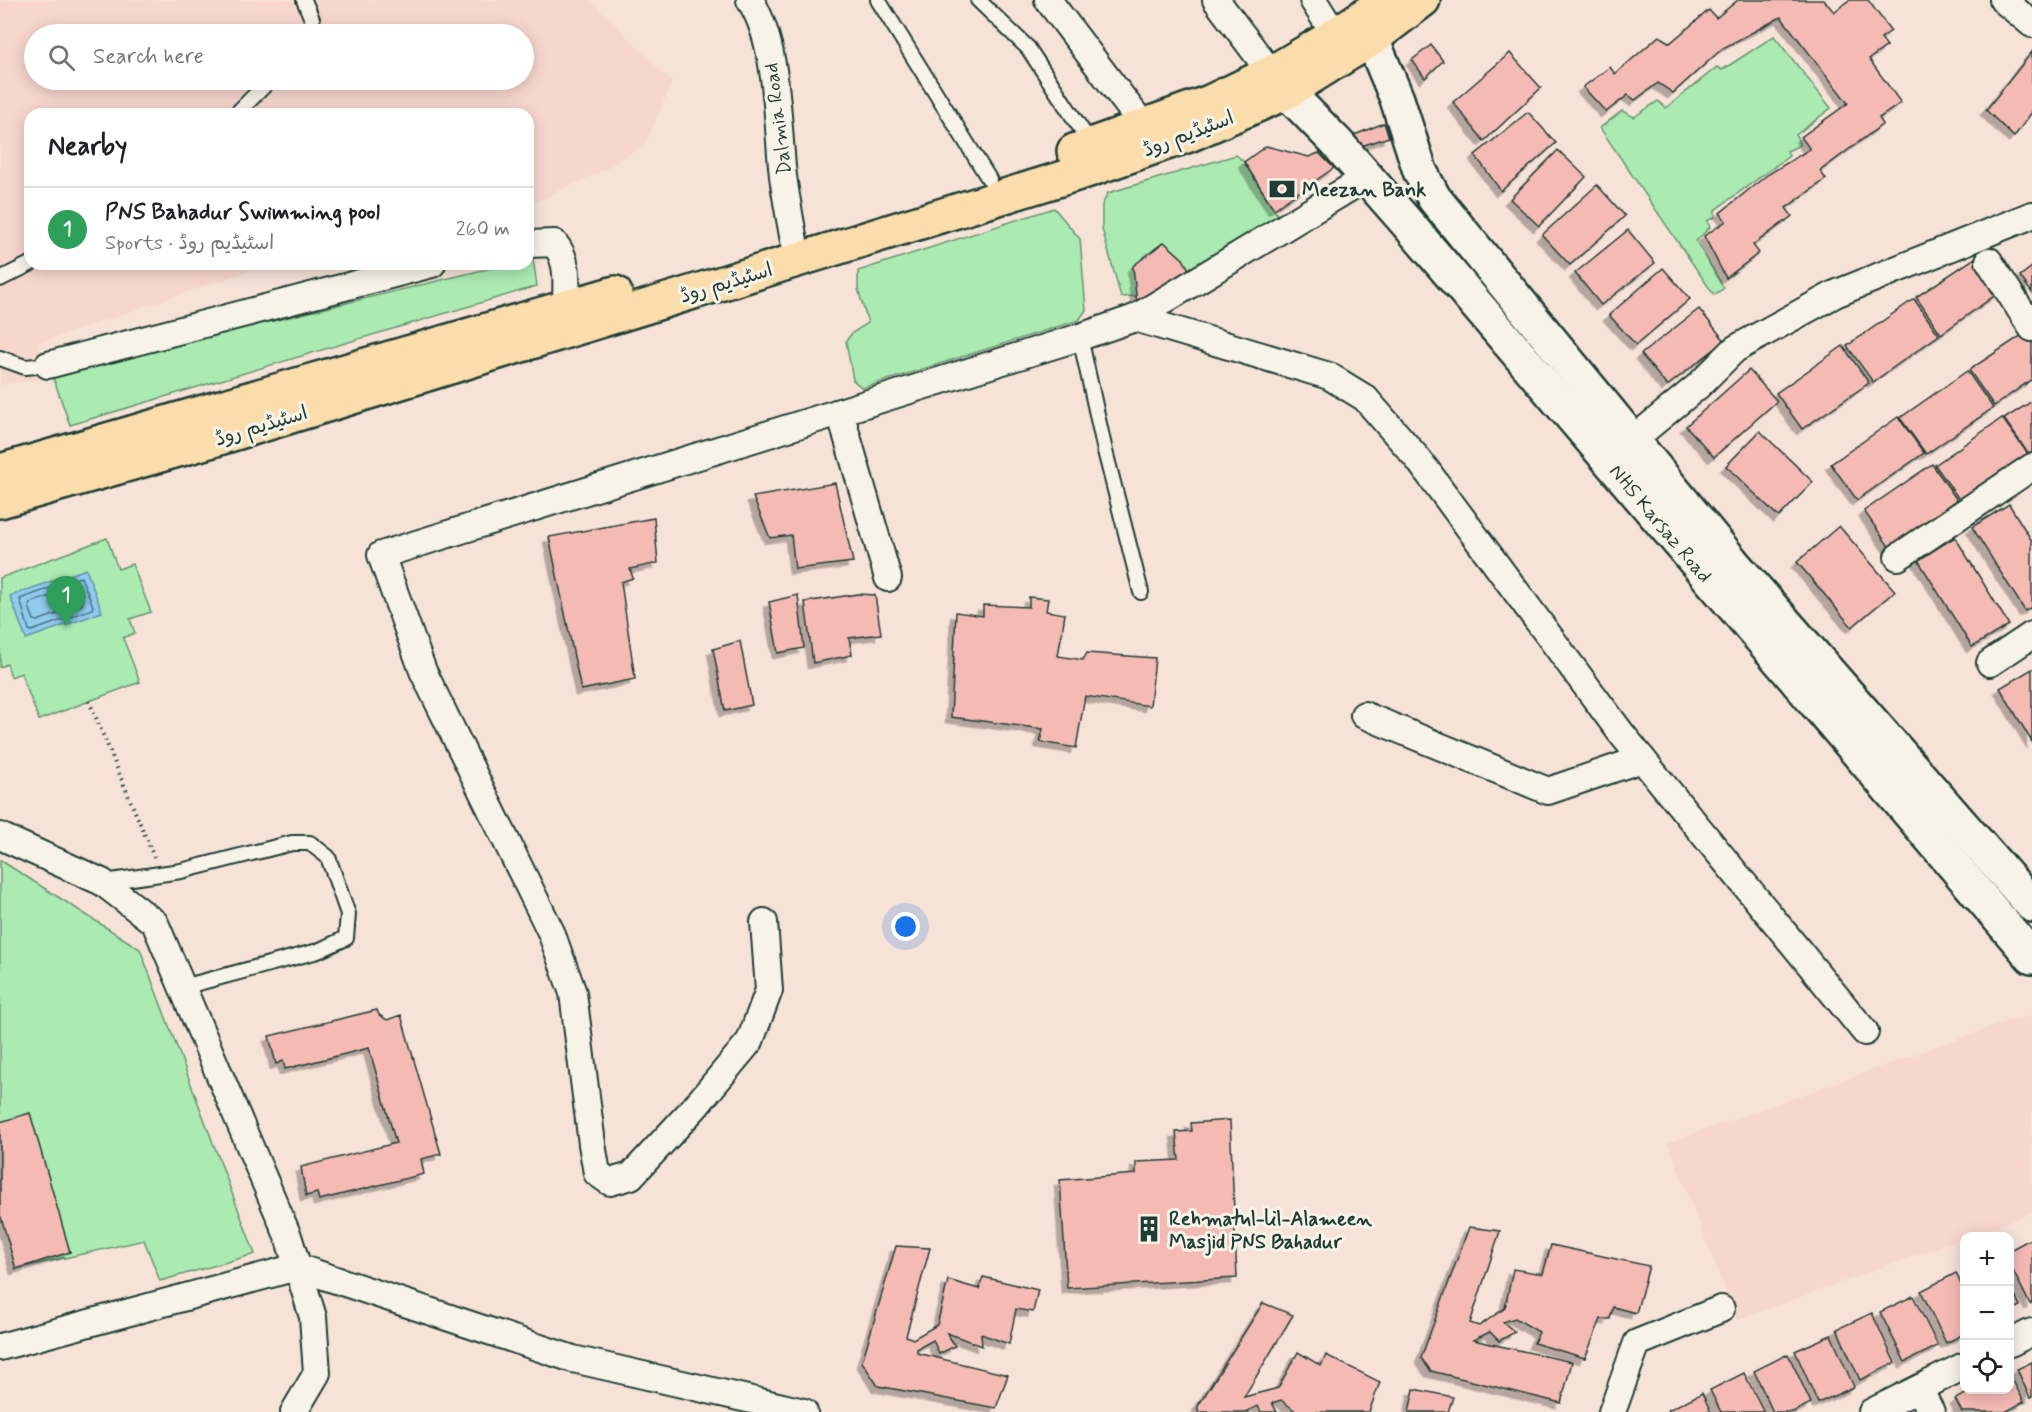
<!DOCTYPE html>
<meta charset="utf-8">
<style>
:root{--surface:#fff;--page:#f2f2f2;--text:#202124;--muted:#757577;--line:#e0e0e0;--accent:#0b8043}
body{margin:0;font-family:Mynerve,"Playpen Sans Arabic",sans-serif;background:var(--page);color:var(--text)}
.controls{position:absolute;right:18px;bottom:18px;display:grid;overflow:hidden;border-radius:12px;box-shadow:0 3px 15px #0003}
.controls button{width:54px;height:54px;display:grid;place-items:center;padding:0;border:0;border-bottom:2px solid var(--line);background:var(--surface);color:var(--text);font:30px sans-serif}
.you{position:absolute;left:906px;top:927px;width:21px;height:21px;margin:-15px;border:4px solid #fff;border-radius:50%;background:#1a73e8;box-shadow:0 0 0 9px #1a73e833}
.badge{display:grid;place-items:center;width:39px;height:39px;border-radius:50%;background:var(--accent);color:#fff;font-size:20px;font-weight:700}
.pin{position:absolute;translate:-50% -50px;filter:drop-shadow(0 2px 3px #0008)}
.pin::after{content:'';position:absolute;top:32px;width:21px;height:18px;background:inherit;clip-path:polygon(0 0,100% 0,50% 100%)}
.list{margin:0;padding:0;list-style:none}
h2{display:flex;justify-content:space-between;align-items:center;height:78px;margin:0;padding:0 24px;font-size:26px}
h2 small{font-size:20px;font-weight:400;color:var(--muted)}
.list li{display:grid;grid-template-columns:39px 1fr auto;gap:18px;align-items:center;box-sizing:border-box;height:84px;padding:0 24px;border-top:2px solid var(--line)}
.list b{display:block;font-size:22px;white-space:nowrap}
.list p{margin:0;font-size:20px;white-space:nowrap;color:var(--muted)}
.list em{font-size:20px;font-style:normal;color:var(--muted)}
.icon{flex:none;width:33px;height:33px;fill:none;stroke:currentColor;stroke-width:2;stroke-linecap:round;stroke-linejoin:round}
.map{position:relative;flex:none;width:2032px;height:1412px;overflow:hidden}
.search{position:absolute;background:var(--surface);box-shadow:0 3px 15px #0003;left:24px;top:24px;width:510px;height:66px;display:flex;align-items:center;gap:15px;box-sizing:border-box;padding:0 21px;border-radius:33px;color:var(--muted);font-size:22px}
.panel{position:absolute;background:var(--surface);box-shadow:0 3px 15px #0003;left:24px;top:108px;width:510px;height:162px;border-radius:18px}
.map>svg:first-child{display:block}
</style>
<div class="map">
<svg width="2032" height="1412" viewBox="0 0 2032 1412">
<defs>
<filter id="shadow"><feDropShadow dx="-5.5" dy="5.5" stdDeviation="0" flood-color="#0004"/></filter>
</defs>
<rect width="100%" height="100%" fill="#f7e2d8"/>
<filter id="ink" filterUnits="userSpaceOnUse"><feTurbulence type="fractalNoise" baseFrequency=".0167" numOctaves="2"/><feDisplacementMap in="SourceGraphic" scale="12" xChannelSelector="R" yChannelSelector="G"/><feConvolveMatrix kernelMatrix="1 2 1 2 8 2 1 2 1" color-interpolation-filters="sRGB"/></filter>
<g filter="url(#ink)">
<g fill="#f7d6cd" fill-rule="evenodd">
<path d="M 0,0 L 590,0 L 672,82 L 646,143 L 604,170 L 528,205 L 528,114 L 30,114 L 30,264 L 269,264 L 39,343 L 41,356 L 53,377 L 0,385 ZM 34,34 L 524,34 L 524,80 L 34,80 Z"/>
<path d="M 2032,1016 L 2032,1213 L 1737,1320 L 1668,1143 L 2014,1019 Z"/>
</g>
<g fill="#abeab1" stroke="#659472" stroke-width="1.5">
<path d="M 1774,36 L 1831,108 L 1796,135 L 1800,145 L 1787,151 L 1789,156 L 1715,210 L 1715,217 L 1707,221 L 1710,227 L 1696,241 L 1724,288 L 1714,295 L 1600,128 L 1622,111 L 1634,117 L 1658,101 L 1666,108 L 1717,67 L 1722,70 Z"/>
<path d="M 1236,155 L 1244,162 L 1282,222 L 1193,277 L 1183,259 L 1164,242 L 1134,266 L 1137,296 L 1121,297 L 1102,229 L 1102,205 L 1108,193 Z"/>
<path d="M 1054,208 L 1080,239 L 1086,310 L 1079,320 L 862,388 L 853,380 L 846,341 L 852,333 L 868,323 L 858,289 L 858,271 Z"/>
<path d="M 533,258 L 537,286 L 70,425 L 53,377 L 59,373 L 507,264 L 528,264 L 528,259 Z"/>
<path d="M 107,538 L 118,569 L 132,564 L 151,612 L 130,619 L 135,633 L 123,638 L 140,682 L 39,720 L 21,673 L 11,677 L 7,664 L 0,667 L 0,578 Z"/>
<path d="M 0,860 L 140,949 L 255,1254 L 160,1281 L 144,1240 L 16,1269 L 0,1210 Z"/>
</g>
<path fill="#90caef" stroke="#6392a4" stroke-width="1.5" d="M 86,569 L 102,612 L 26,639 L 10,596 Z"/>
<g fill="none" stroke-linecap="round" stroke-linejoin="round">
<g stroke="#4c757f" stroke-width="1.5">
<path d="M 81,577 L 93,606 L 92,609 L 32,631 L 29,630 L 20,599 Z"/>
<path d="M 76,587 C 81,589 84,600 82,605 L 37,621 L 34,620 L 29,607 L 30,603 Z"/>
</g>
</g>
<g fill="#f6bab4" stroke="#1f3d34" stroke-width="1.5" filter="url(#shadow)">
<path d="M 1738,0 L 1824,0 L 1834,12 L 1849,0 L 1868,0 L 1891,31 L 1881,38 L 1887,46 L 1869,59 L 1901,103 L 1879,118 L 1883,124 L 1820,171 L 1826,179 L 1786,208 L 1792,216 L 1753,245 L 1759,253 L 1726,278 L 1704,236 L 1726,221 L 1720,213 L 1767,175 L 1810,149 L 1801,137 L 1848,103 L 1781,17 L 1723,48 L 1673,93 L 1658,83 L 1635,100 L 1628,95 L 1606,112 L 1583,87 L 1610,67 L 1615,74 L 1659,36 L 1670,43 L 1709,10 L 1716,18 Z"/>
<path d="M 1431,45 L 1443,61 L 1425,78 L 1412,60 Z"/>
<path d="M 2032,52 L 2032,112 L 2014,137 L 1986,110 Z"/>
<path d="M 1510,53 L 1541,88 L 1484,141 L 1453,102 Z"/>
<path d="M 1528,112 L 1556,143 L 1501,191 L 1475,155 Z"/>
<path d="M 1384,123 L 1389,137 L 1358,147 L 1352,136 Z"/>
<path d="M 1266,146 L 1309,157 L 1319,153 L 1334,168 L 1274,209 L 1244,162 Z"/>
<path d="M 1558,150 L 1586,177 L 1539,226 L 1510,199 Z"/>
<path d="M 1597,185 L 1625,216 L 1570,265 L 1542,235 Z"/>
<path d="M 1628,230 L 1655,263 L 1601,305 L 1575,273 Z"/>
<path d="M 1164,242 L 1183,259 L 1193,277 L 1137,304 L 1133,266 Z"/>
<path d="M 1978,256 L 2001,291 L 1941,334 L 1916,297 Z"/>
<path d="M 2032,267 L 2032,293 L 2020,276 Z"/>
<path d="M 1663,268 L 1690,299 L 1636,345 L 1609,315 Z"/>
<path d="M 1914,299 L 1939,335 L 1873,382 L 1847,346 Z"/>
<path d="M 1699,309 L 1725,341 L 1667,386 L 1641,354 Z"/>
<path d="M 2025,333 L 2032,342 L 2032,379 L 1994,406 L 1969,370 Z"/>
<path d="M 1843,346 L 1869,383 L 1802,429 L 1776,393 Z"/>
<path d="M 1749,370 L 1777,401 L 1714,457 L 1686,426 Z"/>
<path d="M 1967,371 L 1993,408 L 1926,454 L 1900,418 Z"/>
<path d="M 2032,401 L 2032,454 L 2030,456 L 2004,419 Z"/>
<path d="M 1898,417 L 1924,453 L 1857,500 L 1831,464 Z"/>
<path d="M 2002,418 L 2028,454 L 1961,502 L 1935,465 Z"/>
<path d="M 1760,431 L 1813,482 L 1779,517 L 1726,466 Z"/>
<path d="M 1932,464 L 1957,500 L 1890,548 L 1864,511 Z"/>
<path d="M 835,483 L 853,562 L 795,569 L 791,535 L 770,538 L 753,497 Z"/>
<path d="M 2009,504 L 2032,541 L 2032,607 L 2025,611 L 1972,527 Z"/>
<path d="M 654,518 L 658,563 L 630,569 L 633,578 L 621,582 L 635,679 L 581,690 L 549,537 Z"/>
<path d="M 1839,526 L 1895,591 L 1852,627 L 1797,562 Z"/>
<path d="M 1955,537 L 2009,625 L 1972,647 L 1918,560 Z"/>
<path d="M 858,594 L 875,595 L 881,634 L 849,638 L 852,655 L 813,663 L 805,602 Z"/>
<path d="M 798,595 L 804,648 L 778,653 L 769,602 Z"/>
<path d="M 1029,597 L 1048,599 L 1046,611 L 1065,614 L 1058,656 L 1083,660 L 1087,653 L 1155,658 L 1150,706 L 1085,696 L 1076,748 L 1040,742 L 1043,729 L 951,717 L 956,612 L 983,616 L 983,605 L 1029,607 Z"/>
<path d="M 740,641 L 752,705 L 725,711 L 713,649 Z"/>
<path d="M 2032,669 L 2032,742 L 2000,688 Z"/>
<path d="M 377,1010 L 379,1015 L 387,1020 L 401,1015 L 441,1154 L 421,1159 L 424,1174 L 319,1200 L 317,1193 L 306,1196 L 301,1167 L 396,1143 L 369,1048 L 285,1069 L 283,1061 L 276,1064 L 269,1036 Z"/>
<path d="M 30,1113 L 70,1252 L 16,1269 L 1,1217 L 0,1217 L 0,1122 Z"/>
<path d="M 1230,1120 L 1237,1278 L 1067,1288 L 1060,1180 L 1136,1174 L 1136,1162 L 1179,1160 L 1176,1132 L 1192,1131 L 1191,1123 Z"/>
<path d="M 1469,1227 L 1500,1231 L 1470,1323 L 1479,1326 L 1505,1308 L 1513,1269 L 1543,1274 L 1551,1245 L 1649,1266 L 1636,1313 L 1613,1307 L 1610,1319 L 1601,1319 L 1585,1358 L 1534,1343 L 1539,1332 L 1515,1318 L 1503,1322 L 1515,1332 L 1499,1341 L 1490,1332 L 1473,1340 L 1572,1362 L 1561,1403 L 1431,1371 L 1421,1358 Z"/>
<path d="M 2032,1238 L 2032,1303 L 2030,1304 L 2010,1265 L 2010,1250 Z"/>
<path d="M 896,1246 L 930,1248 L 906,1336 L 913,1339 L 937,1325 L 948,1280 L 979,1289 L 983,1277 L 1038,1290 L 1033,1312 L 1016,1309 L 1009,1344 L 981,1334 L 982,1346 L 947,1333 L 955,1346 L 939,1354 L 933,1340 L 917,1349 L 917,1353 L 1008,1375 L 996,1408 L 878,1386 L 862,1362 Z"/>
<path d="M 1956,1273 L 1964,1291 L 1964,1334 L 1946,1343 L 1921,1291 Z"/>
<path d="M 2010,1285 L 2020,1306 L 2010,1311 Z"/>
<path d="M 1913,1296 L 1938,1346 L 1905,1362 L 1880,1312 Z"/>
<path d="M 1263,1303 L 1293,1315 L 1244,1397 L 1278,1388 L 1298,1352 L 1321,1366 L 1326,1355 L 1380,1382 L 1369,1412 L 1297,1412 L 1281,1400 L 1272,1403 L 1277,1412 L 1261,1412 L 1258,1406 L 1247,1411 L 1249,1412 L 1198,1412 L 1198,1406 Z"/>
<path d="M 1872,1313 L 1895,1363 L 1860,1380 L 1837,1329 Z"/>
<path d="M 1831,1335 L 1854,1387 L 1818,1403 L 1795,1351 Z"/>
<path d="M 1788,1354 L 1811,1403 L 1793,1412 L 1773,1412 L 1754,1371 Z"/>
<path d="M 2032,1362 L 2032,1397 L 2030,1398 L 2017,1369 Z"/>
<path d="M 1744,1373 L 1764,1412 L 1721,1412 L 1710,1390 Z"/>
<path d="M 2010,1375 L 2024,1402 L 2005,1412 L 1962,1412 L 1955,1399 L 1974,1390 L 2010,1390 Z"/>
<path d="M 1414,1389 L 1453,1397 L 1448,1412 L 1409,1412 Z"/>
<path d="M 1702,1393 L 1711,1412 L 1669,1412 L 1668,1410 Z"/>
</g>
<g fill="none" stroke-linecap="round" stroke-linejoin="round">
<g stroke="#1f3d34" stroke-width="18">
<g id="lane">
<path d="M 304,0 L 312,19 L 314,34"/>
<path d="M 878,0 L 989,179"/>
<path d="M 978,0 L 1028,48 L 1091,144"/>
<path d="M 236,114 L 270,80"/>
<path d="M 0,279 L 30,264"/>
<path d="M 1080,337 L 1105,451 L 1141,592"/>
<path d="M 0,358 L 25,367 L 48,365"/>
<path d="M 104,882 L 181,871 L 292,843 L 310,843 L 328,857 L 348,914 L 346,938 L 318,951 L 183,987"/>
</g>
</g>
<g stroke="#1f3d34" stroke-width="30">
<g id="street">
<path d="M 750,0 C 779,45 777,124 783,176 C 786,198 790,219 794,241"/>
<path d="M 1048,0 L 1143,125"/>
<path d="M 1216,0 L 1271,73"/>
<path d="M 1313,0 L 1335,35"/>
<path d="M 2003,0 L 2032,24"/>
<path d="M 528,244 L 554,243 C 570,261 566,284 566,307"/>
<path d="M 1989,261 L 2032,328"/>
<path d="M 1135,318 L 1329,376 L 1365,398 L 1418,459 L 1621,733 L 1865,1032"/>
<path d="M 48,365 L 432,264"/>
<path d="M 840,412 L 888,578"/>
<path d="M 1618,452 L 1698,386 L 1735,349 L 1835,294 L 2032,215"/>
<path d="M 1898,557 L 2032,467"/>
<path d="M 1990,663 L 2032,635"/>
<path d="M 1364,715 L 1548,791 L 1642,759"/>
<path d="M 0,836 L 102,882 L 155,923 L 288,1236 L 313,1317 L 317,1373 L 294,1412"/>
<path d="M 764,922 L 769,990 L 750,1041 L 695,1107 L 631,1176 L 610,1182 L 597,1173 L 592,1144 L 573,993 L 551,932 L 423,671 L 381,555 L 1080,337 L 1135,318 L 1366,178"/>
<path d="M 2010,1343 L 2032,1332"/>
<path d="M 0,1347 L 297,1267 L 573,1359 L 804,1412"/>
<path d="M 1919,1389 L 1931,1412"/>
<path d="M 1612,1412 L 1637,1343 L 1721,1309"/>
<path d="M 1872,1412 L 1964,1366"/>
</g>
</g>
<g stroke="#1f3d34" stroke-width="38">
<g id="secondary">
<path d="M 1372,39 L 1397,99 L 1420,171 L 1434,198 L 1733,563 L 2032,905"/>
<path d="M 1287,92 L 1336,142 L 1407,223 L 2032,957"/>
</g>
</g>
<g stroke="#1f3d34" stroke-width="38">
<g id="primary">
<path d="M 1074,151 L 1210,102 L 1271,73 L 1335,35 L 1387,0"/>
<path d="M 0,471 L 615,293"/>
<path d="M 0,501 L 213,440 L 1086,171 L 1189,135 L 1287,92 L 1372,39 L 1423,0"/>
</g>
</g>
<path stroke="#1f3d34" stroke-width="4" stroke-dasharray="1.5 4.5" stroke-linecap="butt" d="M 89,701 L 154,857"/>
<use href="#lane" stroke="#f7f3e8" stroke-width="14"/>
<use href="#street" stroke="#f7f3e8" stroke-width="26"/>
<use href="#secondary" stroke="#f7f3e8" stroke-width="33"/>
<use href="#primary" stroke="#fbddab" stroke-width="33"/>
</g>
</g>
<defs>
<g id="bank-bare" transform="scale(2.07)"><path d="M-6-4H6V4H-6ZM0-2.3a2.3 2.3 0 1 0 0 4.6a2.3 2.3 0 1 0 0-4.6Z" fill="#1f3d34" stroke="#f7f3e8" stroke-width="2.5" paint-order="stroke"/></g>
<g id="building-bare" transform="scale(2.07)"><path d="M-4-6H4V6H1V3H-1V6H-4ZM-2.5-4.3h1.7v1.8h-1.7ZM.8-4.3h1.7v1.8H.8ZM-2.5-1h1.7V.8h-1.7ZM.8-1h1.7V.8H.8Z" fill="#1f3d34" stroke="#f7f3e8" stroke-width="2.5" paint-order="stroke"/></g>
</defs>
<g fill-rule="evenodd">
<use href="#bank-bare" x="1282" y="189"/>
<use href="#building-bare" x="1149" y="1229"/>
</g>
<g text-anchor="middle" stroke-width="6" stroke-linejoin="round" paint-order="stroke">
<g font-size="20" fill="#1f3d34" stroke="#f7f3e8">
<text transform="translate(777 119) rotate(-97)" y="7">Dalmia Road</text>
<text transform="translate(1188 133) rotate(-21)" y="7">اسٹیڈیم روڈ</text>
<text transform="translate(726 282) rotate(-17)" y="7">اسٹیڈیم روڈ</text>
<text transform="translate(261 425) rotate(-17)" y="7">اسٹیڈیم روڈ</text>
<text transform="translate(1661 523) rotate(50)" y="7">NHS Karsaz Road</text>
</g>
<g font-size="20" font-weight="bold" fill="#1f3d34" stroke="#f7f3e8" text-anchor="start">
<text x="1302" y="196">Meezan Bank</text>
<text x="1169" y="1225">Rehmatul-lil-Alameen<tspan x="1169" dy="23">Masjid PNS Bahadur</tspan></text>
</g>
</g>
</svg>
<div class="controls">
<button>+</button>
<button>−</button>
<button><svg class="icon" aria-label="locate" viewBox="0 0 24 24"><circle cx="12" cy="12" r="6"/><path d="M12 2v4M12 18v4M2 12h4M18 12h4"/></svg></button>
</div>
<div class="you"></div>
<div class="pin badge" style="left:66px;top:626px;background:#2e9e5b">1</div>
<div class="search"><svg class="icon" aria-label="search" viewBox="0 0 24 24"><circle cx="10" cy="10" r="6"/><path d="M15 15l6 6"/></svg>Search here</div>
<section class="panel">
<h2>Nearby<small></small></h2>
<ul class="list">
<li><span class="badge" style="background:#2e9e5b">1</span><div><b>PNS Bahadur Swimming pool</b><p>Sports · اسٹیڈیم روڈ</p></div><em>260 m</em></li>
</ul>
</section>
</div>
